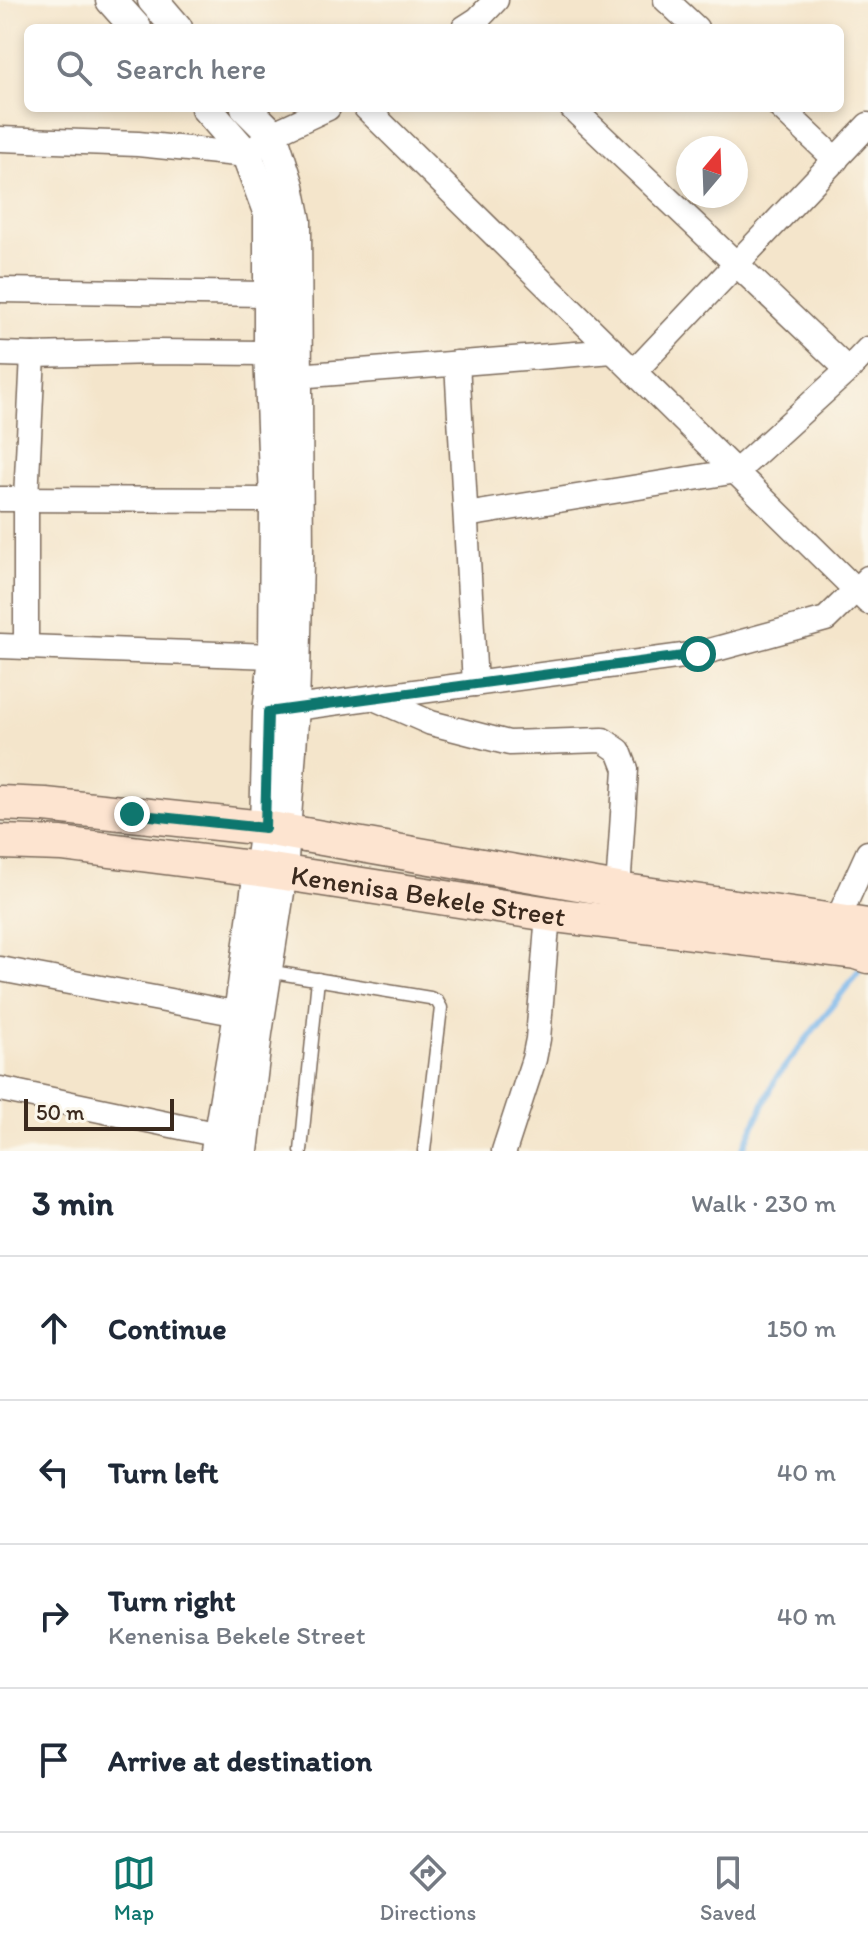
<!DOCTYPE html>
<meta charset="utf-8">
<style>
:root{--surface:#fff;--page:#f6f6f7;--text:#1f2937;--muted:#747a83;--line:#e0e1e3;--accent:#0f766e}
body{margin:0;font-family:Itim,sans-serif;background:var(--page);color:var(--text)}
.compass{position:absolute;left:676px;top:136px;width:72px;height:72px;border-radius:50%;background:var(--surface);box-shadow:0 4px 12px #0003;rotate:19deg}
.scale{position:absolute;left:24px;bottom:20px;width:150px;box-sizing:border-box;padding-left:8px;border:4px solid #3b2a1e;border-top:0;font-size:22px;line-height:28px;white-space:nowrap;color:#3b2a1e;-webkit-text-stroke:6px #fbf7ec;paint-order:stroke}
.stop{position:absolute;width:24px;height:24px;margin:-18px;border:6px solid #0f766e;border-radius:50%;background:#fff}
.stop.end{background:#0f766e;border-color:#fff;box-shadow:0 2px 8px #0008}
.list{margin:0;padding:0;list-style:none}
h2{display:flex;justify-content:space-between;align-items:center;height:104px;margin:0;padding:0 32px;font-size:34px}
h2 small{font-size:26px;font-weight:400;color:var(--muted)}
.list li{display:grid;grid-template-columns:52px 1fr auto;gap:24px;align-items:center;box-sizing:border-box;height:144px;padding:0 32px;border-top:2px solid var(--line)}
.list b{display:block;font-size:30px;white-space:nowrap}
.list p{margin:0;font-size:26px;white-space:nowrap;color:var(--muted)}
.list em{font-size:26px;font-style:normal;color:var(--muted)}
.icon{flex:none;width:44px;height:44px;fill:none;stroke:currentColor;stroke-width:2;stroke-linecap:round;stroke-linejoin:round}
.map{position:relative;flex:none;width:868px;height:1151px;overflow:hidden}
.search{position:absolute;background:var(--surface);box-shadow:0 4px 12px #0003;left:24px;right:24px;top:24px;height:88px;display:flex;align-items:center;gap:20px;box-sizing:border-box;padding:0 28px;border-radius:12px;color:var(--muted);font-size:30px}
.sheet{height:680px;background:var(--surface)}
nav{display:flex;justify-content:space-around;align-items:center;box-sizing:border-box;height:112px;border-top:2px solid var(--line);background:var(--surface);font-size:22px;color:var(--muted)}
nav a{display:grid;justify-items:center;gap:4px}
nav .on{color:var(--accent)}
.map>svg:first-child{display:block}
</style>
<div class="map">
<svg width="868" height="1151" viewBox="0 0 868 1151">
<rect width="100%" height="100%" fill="#fbf7ec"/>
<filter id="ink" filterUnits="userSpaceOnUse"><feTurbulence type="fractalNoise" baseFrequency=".0125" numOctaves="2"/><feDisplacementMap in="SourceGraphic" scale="16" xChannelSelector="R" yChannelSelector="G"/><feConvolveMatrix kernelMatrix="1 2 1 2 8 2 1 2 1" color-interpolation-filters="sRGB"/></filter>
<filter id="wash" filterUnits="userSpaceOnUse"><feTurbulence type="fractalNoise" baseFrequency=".006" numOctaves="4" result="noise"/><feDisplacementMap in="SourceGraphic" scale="32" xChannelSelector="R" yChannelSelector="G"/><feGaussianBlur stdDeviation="1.8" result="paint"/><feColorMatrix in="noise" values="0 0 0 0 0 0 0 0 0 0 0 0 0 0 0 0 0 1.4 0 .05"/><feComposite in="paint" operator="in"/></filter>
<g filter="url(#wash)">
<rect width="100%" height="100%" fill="#f4e5cb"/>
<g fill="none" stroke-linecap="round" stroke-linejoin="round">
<path stroke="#78b5ea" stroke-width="6" d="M 742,1151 L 776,1078 L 863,966"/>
</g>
</g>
<g filter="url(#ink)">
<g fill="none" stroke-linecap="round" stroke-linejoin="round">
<g stroke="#7c6b5b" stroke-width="15">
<g id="service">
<path d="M 267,971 L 430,998 L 437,1001 L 441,1008 L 424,1151"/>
<path d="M 301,1151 L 318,979"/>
</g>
</g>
<g stroke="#7c6b5b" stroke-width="27">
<g id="minor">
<path d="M 666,0 L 696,28"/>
<path d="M 464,28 L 478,19 L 496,0"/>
<path d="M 366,108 L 868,602"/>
<path d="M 572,108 L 848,370"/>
<path d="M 781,108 L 836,160"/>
<path d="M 0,139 L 138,144 L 247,155 L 272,134 L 328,108"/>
<path d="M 0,290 L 270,294"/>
<path d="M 0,354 L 33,355 L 154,352 L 269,353"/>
<path d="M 457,363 L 475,684"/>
<path d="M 634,372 L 868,125"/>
<path d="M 297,376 L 613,351"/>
<path d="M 0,499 L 275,500"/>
<path d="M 466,515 L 737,471 L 848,370 L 868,349"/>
<path d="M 0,646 L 274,656"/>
<path d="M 26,647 L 26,498 L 33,355"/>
<path d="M 376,699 L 431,723 L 509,743 L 603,740 L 619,751 L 626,769 L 618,890"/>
<path d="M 280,710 L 698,654 L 826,619 L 868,578"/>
<path d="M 837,921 L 868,853"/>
<path d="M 0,969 L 239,1014"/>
<path d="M 0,1089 L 219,1135"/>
<path d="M 504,1151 L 534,1059 L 538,1039 L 548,914"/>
</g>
</g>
<g stroke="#7c6b5b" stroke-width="33">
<g id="tertiary">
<path d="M 111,0 L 136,28"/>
<path d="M 153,0 L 177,28"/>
<path d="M 206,108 L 247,155 L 269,214 L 269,353 L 275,500 L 274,656 L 268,712 L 265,828 L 239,1014 L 216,1151"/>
<path d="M 243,1151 L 257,1033 L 282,873 L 294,708 L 298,561 L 296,221 L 289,186 L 272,134 L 246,108"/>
</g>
</g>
<g stroke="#7c6b5b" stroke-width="37">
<g id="secondary">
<path d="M 0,803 L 45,805 L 265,828 L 618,890 L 868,926"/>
<path id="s1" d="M 0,842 L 62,844 L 259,869 L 562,916 L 856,952 L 868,956"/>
</g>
</g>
<use href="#service" stroke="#fff" stroke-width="12"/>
<use href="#minor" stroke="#fff" stroke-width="24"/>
<use href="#tertiary" stroke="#fff" stroke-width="30"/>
<use href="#secondary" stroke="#fde4d0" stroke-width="34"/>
</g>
</g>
<g fill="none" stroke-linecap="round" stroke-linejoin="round" filter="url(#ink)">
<path stroke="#0f766e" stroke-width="10" d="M 132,814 L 265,828 L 268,712 L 698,654"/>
</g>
<g text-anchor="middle" stroke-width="8" stroke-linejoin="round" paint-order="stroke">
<g font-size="28" fill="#3b2a1e" stroke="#fbf7ec">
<text dy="10" stroke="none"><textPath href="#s1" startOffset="432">Kenenisa Bekele Street</textPath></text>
</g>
</g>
</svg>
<svg class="compass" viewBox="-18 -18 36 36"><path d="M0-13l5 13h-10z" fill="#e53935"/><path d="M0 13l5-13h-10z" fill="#747a83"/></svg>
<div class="scale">50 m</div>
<div class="stop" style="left:698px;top:654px"></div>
<div class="stop end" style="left:132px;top:814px"></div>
<div class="search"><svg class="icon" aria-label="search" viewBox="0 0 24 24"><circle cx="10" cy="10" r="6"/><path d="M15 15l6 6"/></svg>Search here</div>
</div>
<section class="sheet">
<h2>3 min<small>Walk · 230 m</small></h2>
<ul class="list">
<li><svg class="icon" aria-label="ahead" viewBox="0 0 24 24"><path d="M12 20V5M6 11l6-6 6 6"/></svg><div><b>Continue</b></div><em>150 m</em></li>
<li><svg class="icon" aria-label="left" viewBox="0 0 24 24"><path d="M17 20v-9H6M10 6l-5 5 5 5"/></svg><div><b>Turn left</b></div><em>40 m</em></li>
<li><svg class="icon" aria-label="right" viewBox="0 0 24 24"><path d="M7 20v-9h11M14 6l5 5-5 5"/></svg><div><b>Turn right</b><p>Kenenisa Bekele Street</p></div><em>40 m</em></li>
<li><svg class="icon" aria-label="arrive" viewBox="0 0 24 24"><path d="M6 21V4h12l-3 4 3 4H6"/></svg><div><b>Arrive at destination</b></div></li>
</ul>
</section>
<nav>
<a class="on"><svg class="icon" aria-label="map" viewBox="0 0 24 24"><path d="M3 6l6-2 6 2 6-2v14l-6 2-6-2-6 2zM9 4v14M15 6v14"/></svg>Map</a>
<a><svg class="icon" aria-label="directions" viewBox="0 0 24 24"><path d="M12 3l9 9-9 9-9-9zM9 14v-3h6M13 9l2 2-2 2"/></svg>Directions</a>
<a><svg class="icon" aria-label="saved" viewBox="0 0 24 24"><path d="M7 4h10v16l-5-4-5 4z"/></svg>Saved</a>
</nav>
